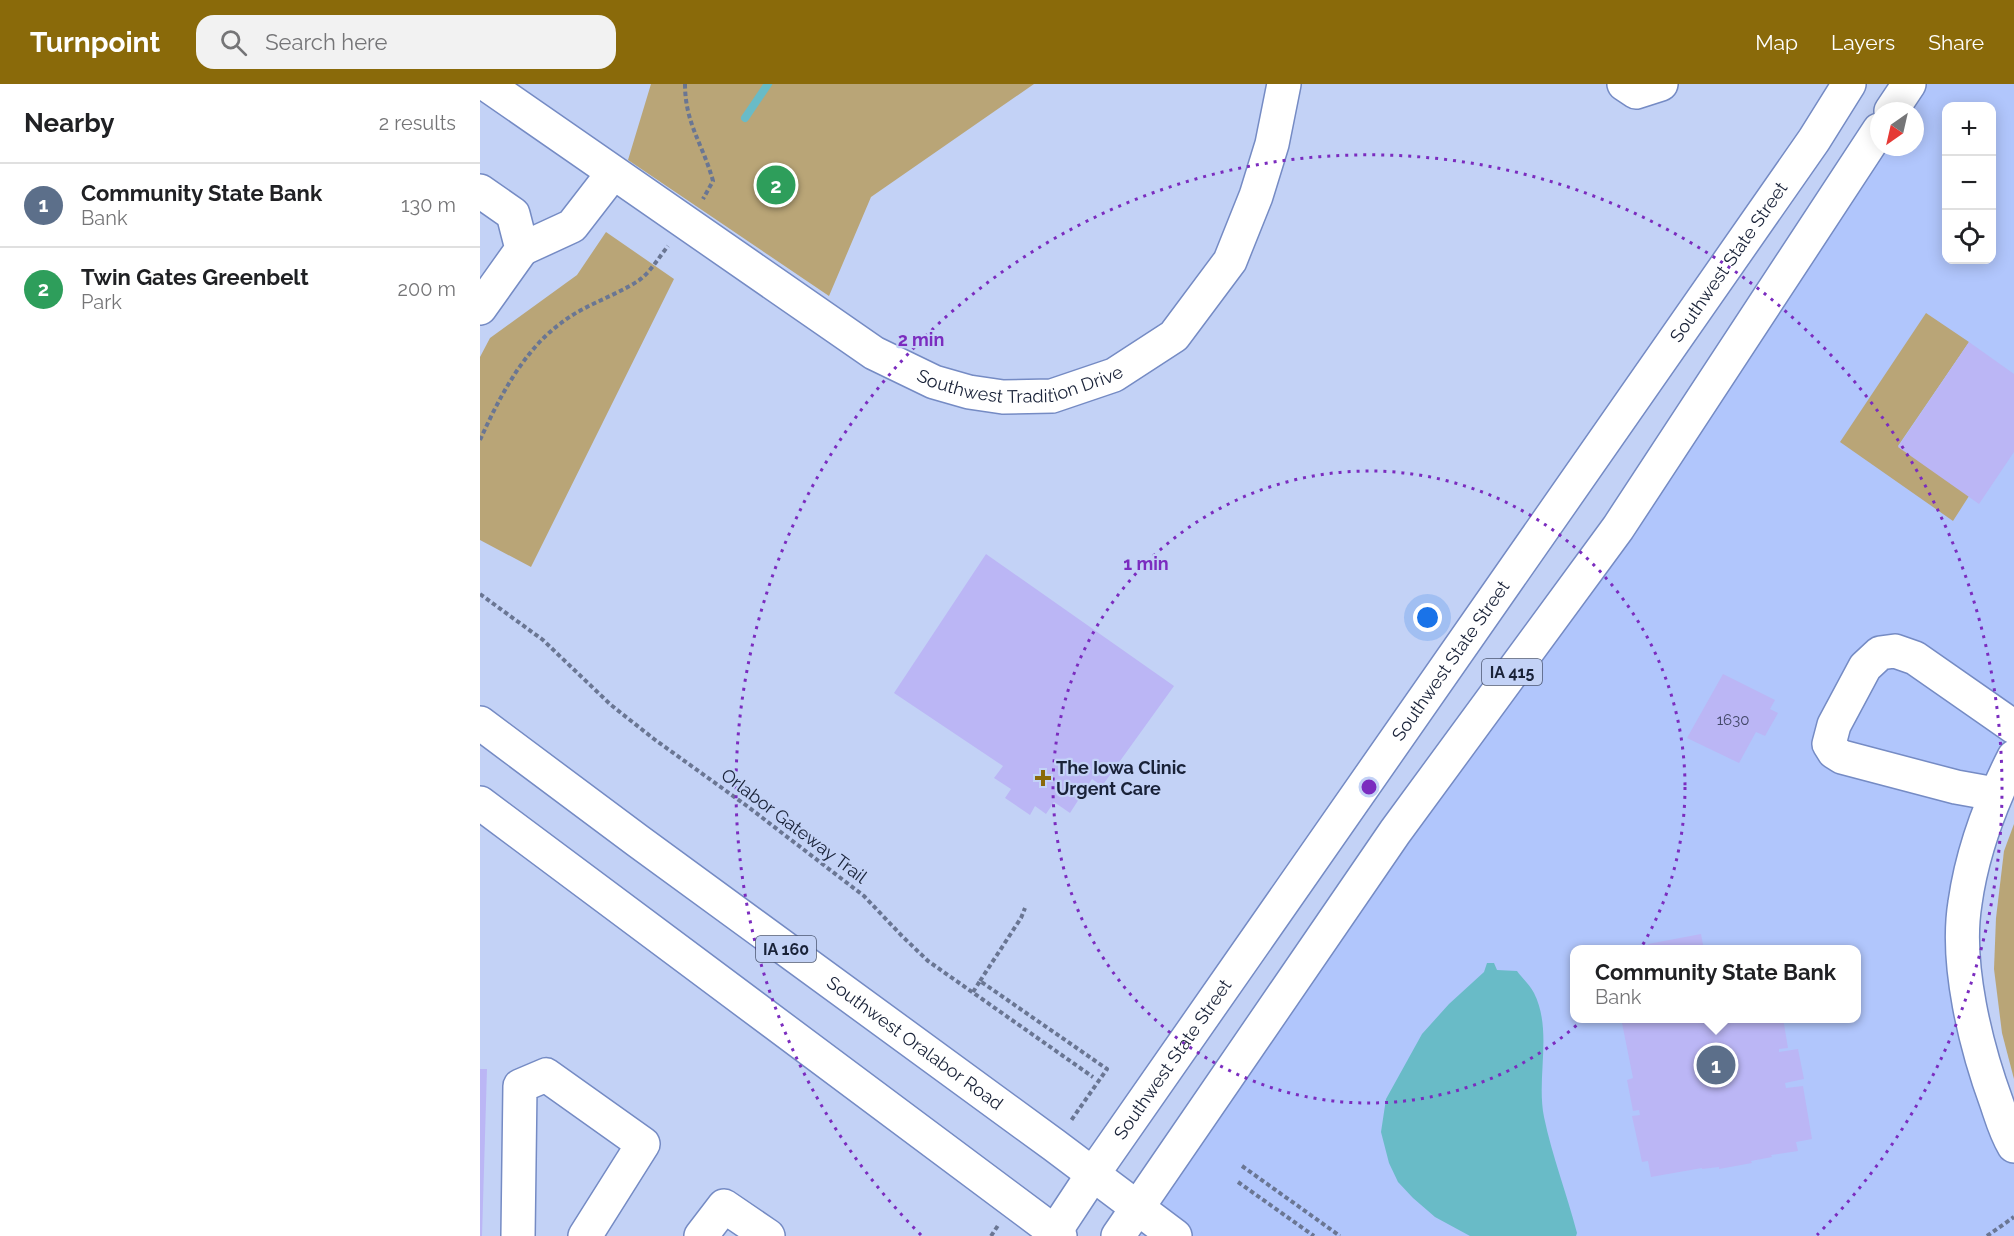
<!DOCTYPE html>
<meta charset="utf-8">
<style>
:root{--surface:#fff;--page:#f2f2f2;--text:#202124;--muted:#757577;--line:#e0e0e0;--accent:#8a6a0a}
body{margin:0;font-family:Raleway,sans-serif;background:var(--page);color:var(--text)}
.controls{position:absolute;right:18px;top:18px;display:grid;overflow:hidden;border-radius:12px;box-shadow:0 3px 15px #0003}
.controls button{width:54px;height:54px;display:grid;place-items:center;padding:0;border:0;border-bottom:2px solid var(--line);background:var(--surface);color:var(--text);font:30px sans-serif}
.compass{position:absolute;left:1390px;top:18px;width:54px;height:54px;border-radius:50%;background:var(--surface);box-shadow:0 3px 15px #0003;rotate:214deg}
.you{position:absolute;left:948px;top:534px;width:21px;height:21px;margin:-15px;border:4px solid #fff;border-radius:50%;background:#1a73e8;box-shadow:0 0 0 9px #1a73e833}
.badge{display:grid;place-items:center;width:39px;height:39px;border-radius:50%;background:var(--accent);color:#fff;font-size:20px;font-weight:700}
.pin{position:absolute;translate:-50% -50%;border:3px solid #fff;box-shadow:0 2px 6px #0006}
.popup{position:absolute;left:1090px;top:861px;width:291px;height:78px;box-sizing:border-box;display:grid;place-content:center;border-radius:12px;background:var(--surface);filter:drop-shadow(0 2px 4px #0005);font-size:20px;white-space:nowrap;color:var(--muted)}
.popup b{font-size:22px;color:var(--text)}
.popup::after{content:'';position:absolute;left:50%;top:100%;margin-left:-12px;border:12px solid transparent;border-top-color:var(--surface)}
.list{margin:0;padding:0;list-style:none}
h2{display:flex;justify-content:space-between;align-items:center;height:78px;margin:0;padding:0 24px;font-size:26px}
h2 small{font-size:20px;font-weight:400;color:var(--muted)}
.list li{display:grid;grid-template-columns:39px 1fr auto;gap:18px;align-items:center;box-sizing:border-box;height:84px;padding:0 24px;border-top:2px solid var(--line)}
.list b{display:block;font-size:22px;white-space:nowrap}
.list p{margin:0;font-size:20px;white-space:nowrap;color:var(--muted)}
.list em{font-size:20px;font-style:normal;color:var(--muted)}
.icon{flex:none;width:33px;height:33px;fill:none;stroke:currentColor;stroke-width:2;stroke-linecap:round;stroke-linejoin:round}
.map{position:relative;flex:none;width:1534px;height:1152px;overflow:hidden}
header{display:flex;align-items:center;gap:36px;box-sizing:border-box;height:84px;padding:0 30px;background:var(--accent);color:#fff}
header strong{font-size:28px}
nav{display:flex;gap:33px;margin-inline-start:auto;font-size:21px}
.search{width:420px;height:54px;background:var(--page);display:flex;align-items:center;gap:15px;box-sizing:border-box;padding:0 21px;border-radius:18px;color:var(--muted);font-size:22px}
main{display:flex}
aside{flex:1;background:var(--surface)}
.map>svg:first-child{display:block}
</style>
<header>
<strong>Turnpoint</strong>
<div class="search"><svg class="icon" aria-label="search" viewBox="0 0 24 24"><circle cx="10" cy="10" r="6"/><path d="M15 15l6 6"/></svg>Search here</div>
<nav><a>Map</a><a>Layers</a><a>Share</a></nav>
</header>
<main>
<aside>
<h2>Nearby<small>2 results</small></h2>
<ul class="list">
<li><span class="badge" style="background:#5c6f8a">1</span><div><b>Community State Bank</b><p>Bank</p></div><em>130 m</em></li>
<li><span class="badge" style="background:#2e9e5b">2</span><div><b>Twin Gates Greenbelt</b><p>Park</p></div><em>200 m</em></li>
</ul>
</aside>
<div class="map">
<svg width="1534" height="1152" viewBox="0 0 1534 1152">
<rect width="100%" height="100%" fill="#c3d2f6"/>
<path fill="#b1c6fc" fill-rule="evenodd" d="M 1429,0 L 1534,0 L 1534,673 L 1484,820 L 1534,1062 L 1534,1152 L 638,1152 L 1399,63 L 1435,63 L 1435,27 L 1411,27 ZM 1466,22 L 1512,22 L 1512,176 L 1466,176 ZM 1095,866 L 1377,866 L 1377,934 L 1095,934 Z"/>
<g fill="#b9a577">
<path d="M 171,0 L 554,0 L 391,113 L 349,212 L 148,76 Z"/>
<path d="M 126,148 L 194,195 L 51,483 L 0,456 L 0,273 L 10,254 L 97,191 Z"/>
<path d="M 1446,229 L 1489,258 L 1418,362 L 1489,412 L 1473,437 L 1360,358 Z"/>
<path d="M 1534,740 L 1534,995 L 1522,949 L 1514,885 L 1516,834 L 1524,767 Z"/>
</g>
<path fill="#69bbc7" d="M 1007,879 L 1014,879 L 1017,886 L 1037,887 C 1042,894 1050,901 1054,909 C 1073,947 1056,993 1064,1033 C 1072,1072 1087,1110 1097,1149 L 1096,1152 L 990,1152 L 955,1133 L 933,1114 L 918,1098 L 909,1079 L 901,1048 L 906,1015 L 942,950 L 969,920 L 1004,888 Z"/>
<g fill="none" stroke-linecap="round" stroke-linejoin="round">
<path stroke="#69bbc7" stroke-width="8" d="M 265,34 L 288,0"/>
</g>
<g fill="#bbb6f5">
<path d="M 1489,258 L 1534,290 L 1534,368 L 1499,420 L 1418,363 Z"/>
<path d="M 506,470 L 694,602 L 622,702 L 612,695 L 590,729 L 574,718 L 566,730 L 555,722 L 550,731 L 525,714 L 531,705 L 514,694 L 523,682 L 414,609 Z"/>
<path d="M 1243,590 L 1295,616 L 1290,625 L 1298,629 L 1285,652 L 1276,648 L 1259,679 L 1207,654 Z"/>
<path d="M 1221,850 L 1224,866 L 1169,866 L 1168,860 Z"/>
<path d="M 1141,934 L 1303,934 L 1308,964 L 1299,965 L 1299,968 L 1318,965 L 1324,995 L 1305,999 L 1306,1004 L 1323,1002 L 1332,1055 L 1316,1058 L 1318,1067 L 1291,1071 L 1292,1073 L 1271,1077 L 1272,1079 L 1239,1085 L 1239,1083 L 1222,1085 L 1222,1084 L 1171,1093 L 1168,1077 L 1162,1078 L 1152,1032 L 1160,1031 L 1159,1026 L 1153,1027 L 1147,996 L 1153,994 Z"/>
<path d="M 0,985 L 7,985 L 2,1152 L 0,1152 Z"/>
</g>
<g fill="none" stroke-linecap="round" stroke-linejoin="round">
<g stroke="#758bc4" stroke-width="36">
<g id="minor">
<path id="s1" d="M 6,0 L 394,269 L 454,298 L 489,308 L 523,313 L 572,312 L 634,291 L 694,252 L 750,177 L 776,112 L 792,60 L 804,0"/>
<path d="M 1144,0 L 1156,8 L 1181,0"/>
<path d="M 0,107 L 33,130 L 42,165 L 0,224"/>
<path d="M 42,165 L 92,142 L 133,89"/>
<path d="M 1534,673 C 1511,718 1492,769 1485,819 C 1475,880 1496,963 1517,1020 C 1522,1035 1526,1049 1534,1062"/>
<path d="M 1515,710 L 1476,703 L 1362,673 L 1354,668 L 1349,660 L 1354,641 L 1385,583 L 1400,569 L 1415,567 L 1435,574 L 1534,643"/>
<path d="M 38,1152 L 40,1002 L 66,991 L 163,1060 L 105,1152"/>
<path d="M 221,1152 L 244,1122 L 288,1152"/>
</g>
</g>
<g stroke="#758bc4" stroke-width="36">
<g id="major">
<path d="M 1411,27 L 1429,0"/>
<path id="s2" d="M 0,639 L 158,757 L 574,1061 L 695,1152"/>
<path d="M 0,719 L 580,1152"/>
<path id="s3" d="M 572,1152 L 613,1090 L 1334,56 L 1369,0"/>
<path d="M 638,1152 L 915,748 L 1138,444 L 1399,46"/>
</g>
</g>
<g stroke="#6a7693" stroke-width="4" stroke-dasharray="4.5 3" stroke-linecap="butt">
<path d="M 205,0 C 205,40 223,60 233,97 L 223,115"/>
<path d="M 0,356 C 19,314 43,267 81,239 C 104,221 133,213 158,197 C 170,189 179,173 188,162"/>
<path d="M 0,510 L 63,556 L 131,621 L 174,655 L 267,722 L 384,812 L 422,852 L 448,877 L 613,993"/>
<path d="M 500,897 L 541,834 L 545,824"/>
<path d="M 493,908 L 500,897 L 627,985 L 590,1038"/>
<path d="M 762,1082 L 860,1152"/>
<path d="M 758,1098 L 834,1152"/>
<path d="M 511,1152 L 519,1140"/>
<path d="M 1507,1152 L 1534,1133"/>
</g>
<use href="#minor" stroke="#fff" stroke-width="33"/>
<use href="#major" stroke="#fff" stroke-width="33"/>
</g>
<g fill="none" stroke="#7b2cbf" stroke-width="3" stroke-dasharray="3 6">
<circle cx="889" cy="703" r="316"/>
<path d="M441 1151A633 633 0 1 1 1337 1151"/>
</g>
<path fill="#8a6a0a" stroke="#c3d2f6" stroke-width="2" d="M560 685h6v6h6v6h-6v6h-6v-6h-6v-6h6z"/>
<g text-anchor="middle" stroke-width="4.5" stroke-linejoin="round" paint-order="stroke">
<g font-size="15" fill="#424767">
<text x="1253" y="641">1630</text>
</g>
<g fill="#c3d2f6" stroke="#4c5771" stroke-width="1.5">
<rect x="1002" y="575" width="60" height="26" rx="4.5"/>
<rect x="276" y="852" width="60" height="26" rx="4.5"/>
</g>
<g font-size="16" font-weight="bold" fill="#192238">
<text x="1032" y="594">IA 415</text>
<text x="306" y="871">IA 160</text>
</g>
<g font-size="18" fill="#192238" stroke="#c3d2f6">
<text dy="6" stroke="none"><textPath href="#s3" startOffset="1186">Southwest State Street</textPath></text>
<text dy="6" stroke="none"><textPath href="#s1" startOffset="627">Southwest Tradition Drive</textPath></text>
<text dy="6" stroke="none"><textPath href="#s3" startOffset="700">Southwest State Street</textPath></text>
<text transform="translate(314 742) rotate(37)" y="6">Orlabor Gateway Trail</text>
<text dy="6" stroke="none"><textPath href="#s2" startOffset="540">Southwest Oralabor Road</textPath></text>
<text dy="6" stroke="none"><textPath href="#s3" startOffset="214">Southwest State Street</textPath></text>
</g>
<g font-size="18" font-weight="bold" fill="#192238" stroke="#c3d2f6" text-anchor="start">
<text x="576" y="690">The Iowa Clinic<tspan x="576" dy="21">Urgent Care</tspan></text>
</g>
</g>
<circle cx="889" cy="703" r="9" fill="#7b2cbf" stroke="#c3d2f6" stroke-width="3"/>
<g font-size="18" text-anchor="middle" font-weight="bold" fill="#7b2cbf" stroke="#c3d2f6" stroke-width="4.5" stroke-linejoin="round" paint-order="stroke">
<text x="441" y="262">2 min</text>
<text x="666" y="486">1 min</text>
</g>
</svg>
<div class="controls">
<button>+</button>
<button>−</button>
<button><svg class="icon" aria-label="locate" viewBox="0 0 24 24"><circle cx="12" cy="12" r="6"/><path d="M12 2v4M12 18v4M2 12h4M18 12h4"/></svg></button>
</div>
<svg class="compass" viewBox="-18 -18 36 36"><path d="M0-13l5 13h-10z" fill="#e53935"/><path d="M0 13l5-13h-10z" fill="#757577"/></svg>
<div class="you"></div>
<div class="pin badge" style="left:1236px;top:981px;background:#5c6f8a">1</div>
<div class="popup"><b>Community State Bank</b>Bank</div>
<div class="pin badge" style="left:296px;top:101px;background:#2e9e5b">2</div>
</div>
</main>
